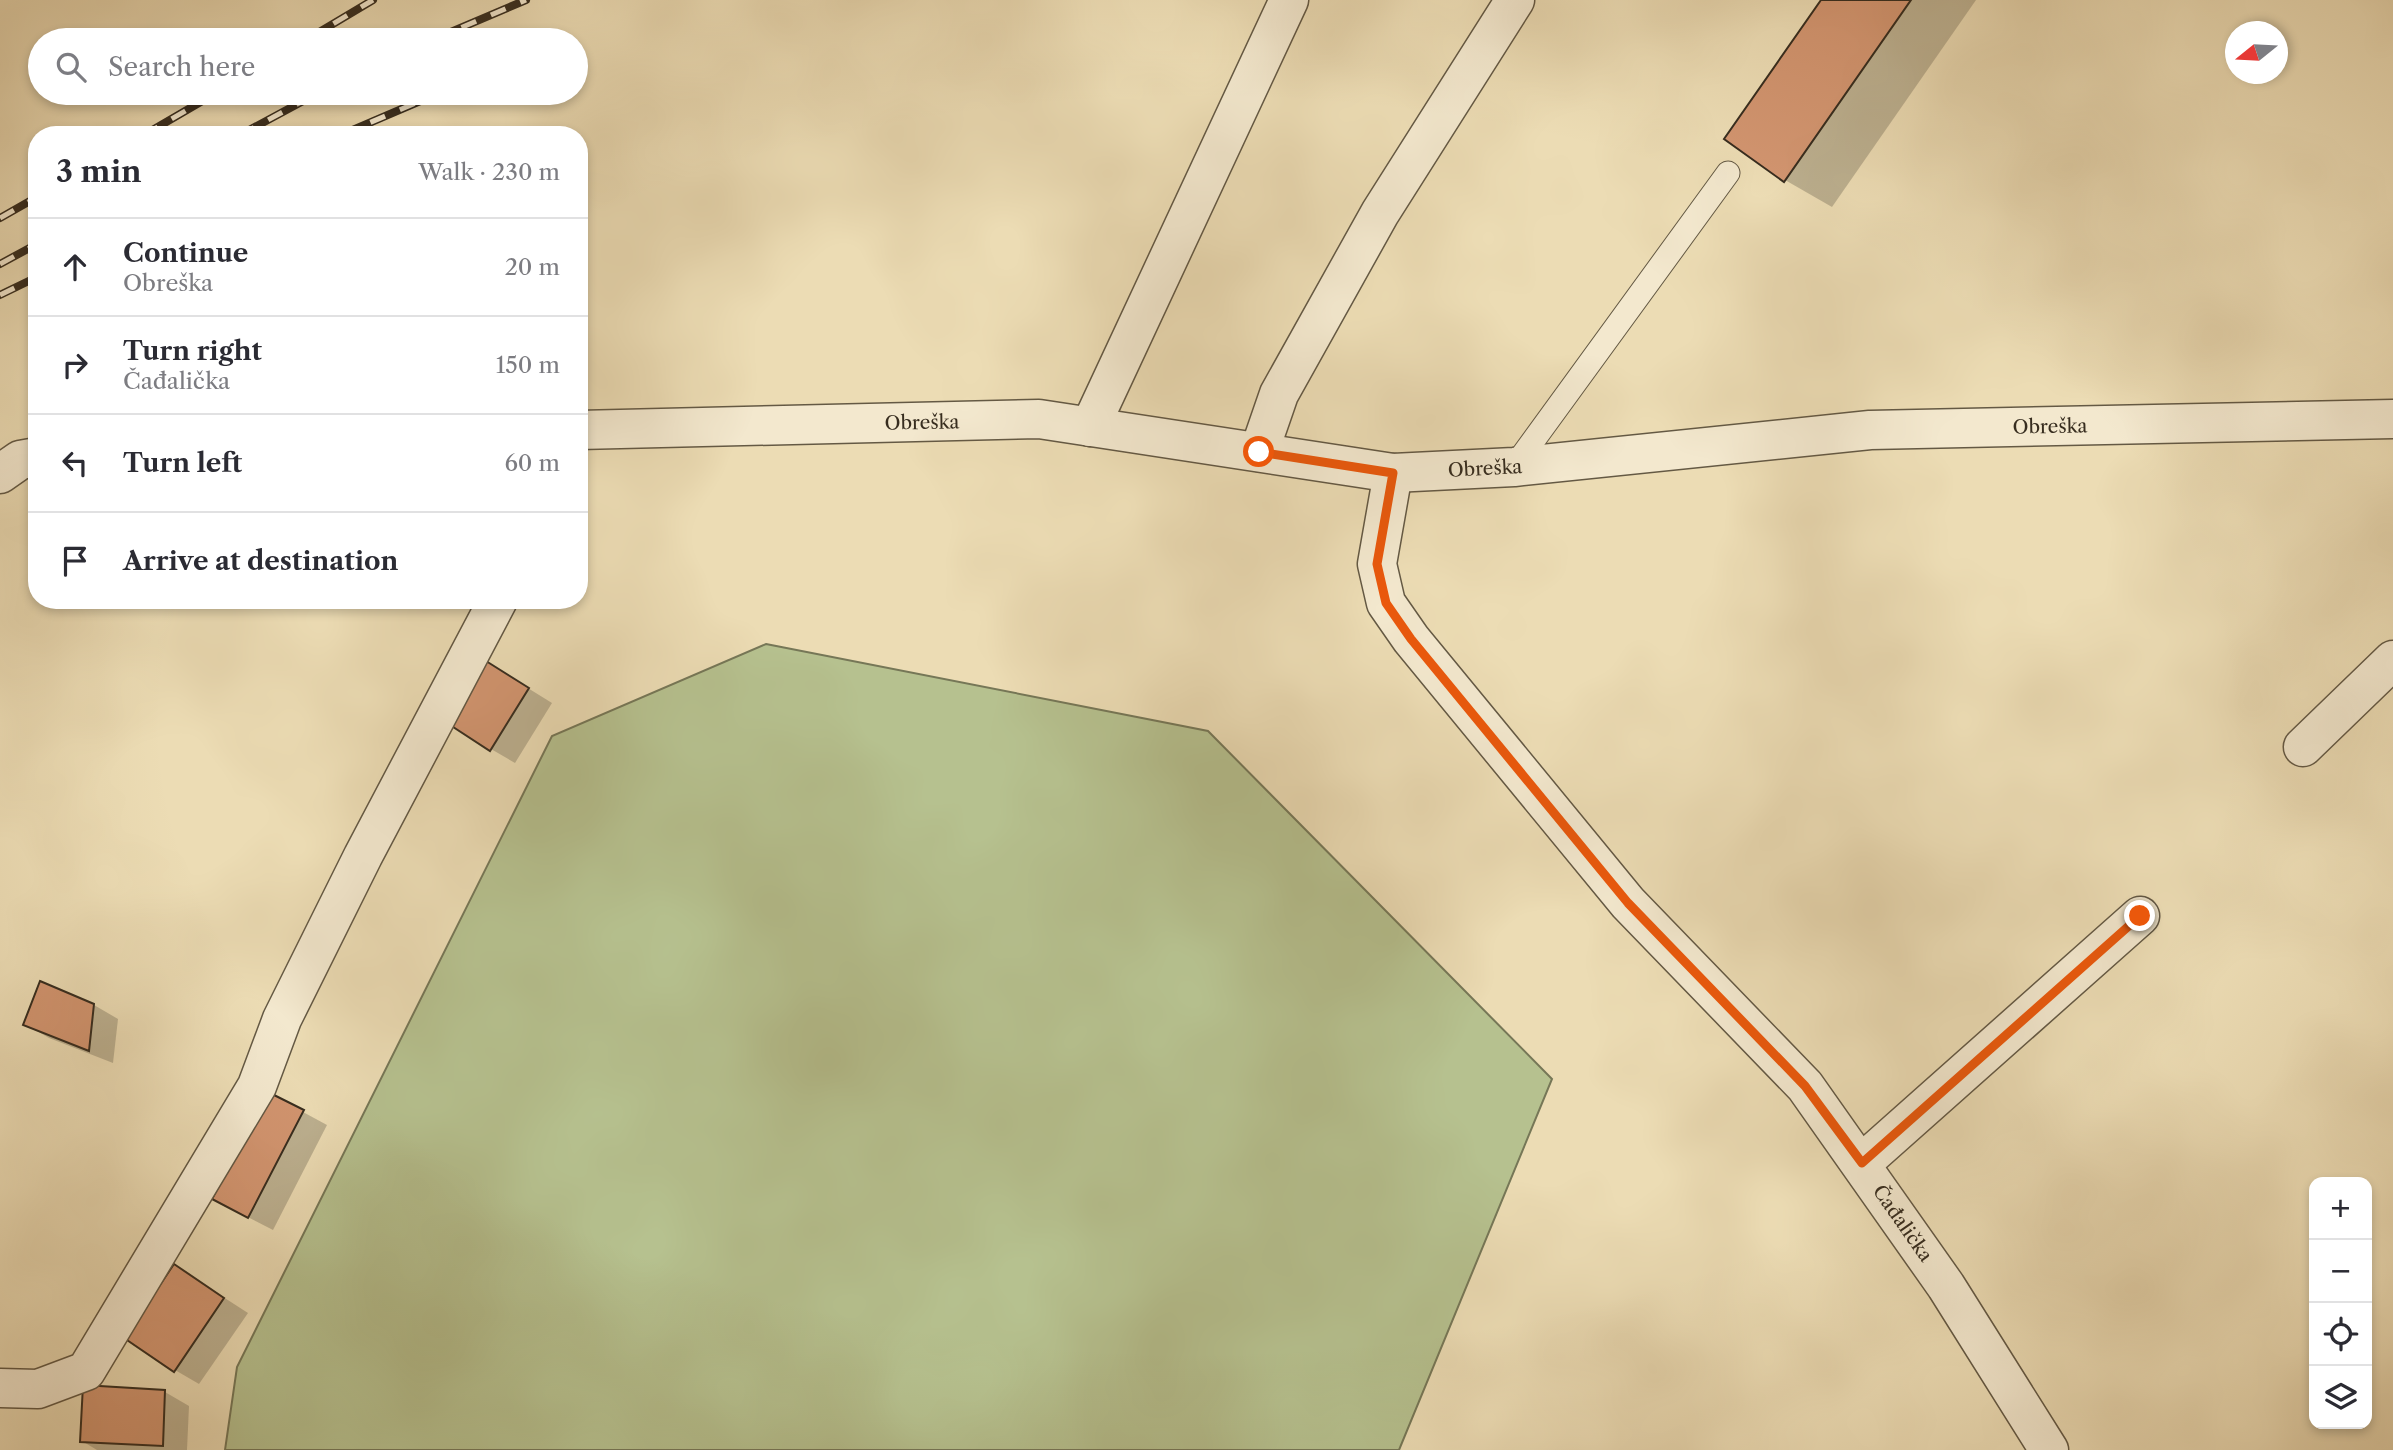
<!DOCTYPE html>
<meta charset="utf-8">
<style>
:root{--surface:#fff;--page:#f2f2f3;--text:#2b2b33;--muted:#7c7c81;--line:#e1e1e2}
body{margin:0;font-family:"Libre Caslon Text",serif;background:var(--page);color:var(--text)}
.controls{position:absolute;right:21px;bottom:21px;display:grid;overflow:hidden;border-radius:14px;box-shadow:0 4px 10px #0003}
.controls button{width:63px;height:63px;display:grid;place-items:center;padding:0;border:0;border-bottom:2px solid var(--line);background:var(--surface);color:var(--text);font:35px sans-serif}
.compass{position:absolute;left:2225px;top:21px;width:63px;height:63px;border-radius:50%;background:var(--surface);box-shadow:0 4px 10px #0003;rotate:252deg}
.stop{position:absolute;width:21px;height:21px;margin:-16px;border:5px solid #ea580c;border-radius:50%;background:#fff}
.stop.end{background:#ea580c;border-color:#fff;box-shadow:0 2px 7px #0008}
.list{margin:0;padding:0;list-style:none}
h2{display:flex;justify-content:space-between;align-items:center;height:91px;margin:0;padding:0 28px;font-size:30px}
h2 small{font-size:23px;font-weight:400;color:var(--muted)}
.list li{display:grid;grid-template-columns:46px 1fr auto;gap:21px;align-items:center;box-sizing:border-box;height:98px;padding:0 28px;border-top:2px solid var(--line)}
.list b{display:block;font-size:26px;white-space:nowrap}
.list p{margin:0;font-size:23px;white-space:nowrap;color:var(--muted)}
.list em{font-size:23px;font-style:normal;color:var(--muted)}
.icon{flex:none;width:38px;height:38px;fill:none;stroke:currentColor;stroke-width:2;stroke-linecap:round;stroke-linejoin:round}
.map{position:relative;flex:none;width:2393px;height:1450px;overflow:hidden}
.search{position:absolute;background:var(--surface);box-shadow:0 4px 10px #0003;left:28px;top:28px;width:560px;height:77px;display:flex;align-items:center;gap:18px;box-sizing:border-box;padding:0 24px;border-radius:38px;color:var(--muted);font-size:26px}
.panel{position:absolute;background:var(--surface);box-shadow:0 4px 10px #0003;left:28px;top:126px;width:560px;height:483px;border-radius:28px}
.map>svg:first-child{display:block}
</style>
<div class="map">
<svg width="2393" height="1450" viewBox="0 0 2393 1450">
<rect width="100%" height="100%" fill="#ecdcb4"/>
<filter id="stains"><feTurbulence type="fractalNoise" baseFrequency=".00286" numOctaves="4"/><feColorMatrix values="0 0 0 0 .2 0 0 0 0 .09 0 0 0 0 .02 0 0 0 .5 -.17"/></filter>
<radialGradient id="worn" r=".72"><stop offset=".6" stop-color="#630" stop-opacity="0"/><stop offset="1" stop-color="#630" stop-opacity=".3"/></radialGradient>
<path fill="#b6c18f" stroke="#767757" stroke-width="2" d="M 766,644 L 1208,731 L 1552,1079 L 1399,1450 L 225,1450 L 237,1367 L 552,736 Z"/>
<g fill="#0003">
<path d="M 1823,0 L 1976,0 L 1832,207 L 1785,180 L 1726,139 Z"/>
<path d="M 510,677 L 552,703 L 515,763 L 491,749 Z"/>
<path d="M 94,1005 L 118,1019 L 113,1063 L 49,1038 L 25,1024 Z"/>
<path d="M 303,1112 L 327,1125 L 273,1230 L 238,1212 Z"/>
<path d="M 175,1266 L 248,1313 L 199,1384 L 175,1370 Z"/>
<path d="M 85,1387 L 165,1392 L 189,1406 L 187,1450 L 97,1450 L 82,1441 Z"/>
</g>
<g fill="#d29570" stroke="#372d1f" stroke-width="2">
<path d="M 1821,0 L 1911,0 L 1784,182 L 1724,139 Z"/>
<path d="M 486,661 L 529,688 L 490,751 L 447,723 Z"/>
<path d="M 40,981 L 94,1004 L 89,1051 L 23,1025 Z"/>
<path d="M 268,1092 L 304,1110 L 248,1218 L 212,1199 Z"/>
<path d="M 174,1264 L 224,1298 L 174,1372 L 124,1338 Z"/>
<path d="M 83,1385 L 165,1390 L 163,1446 L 80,1442 Z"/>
</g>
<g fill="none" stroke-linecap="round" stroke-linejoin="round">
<g stroke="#645944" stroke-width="25">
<path id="lane" d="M 1514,467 L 1728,173"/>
</g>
<g stroke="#645944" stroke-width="41">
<g id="street">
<path d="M 1090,427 L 1289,0"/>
<path d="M 579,430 L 1039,419 L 1393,473 L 1514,467 L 1870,430 L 2393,419"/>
<path d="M 1259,452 L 1279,394 L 1380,213 L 1515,0"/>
<path d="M 1393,473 L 1377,564 L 1386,603 L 1411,639 L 1628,903 L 1805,1086 L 1946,1286 L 2049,1450"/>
<path d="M 0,474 L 20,460 L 37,457"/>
<path d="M 2303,747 L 2393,660"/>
<path d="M 1862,1163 L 2140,916"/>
<path d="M 0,1388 L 38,1389 L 86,1371 L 257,1086 L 282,1019 L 363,856 L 498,600"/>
</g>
</g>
<use href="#lane" stroke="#f3e8ce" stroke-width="23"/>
<use href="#street" stroke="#f3e8ce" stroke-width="38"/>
<g stroke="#372d1f" stroke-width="8">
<g id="rail">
<path d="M 306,40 L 373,0"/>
<path d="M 432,40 L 526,0"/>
<path d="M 144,135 L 216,93"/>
<path d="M 240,135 L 318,93"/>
<path d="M 341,135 L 439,93"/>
<path d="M 0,218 L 37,197"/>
<path d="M 0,264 L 37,244"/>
<path d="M 0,295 L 37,277"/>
</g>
</g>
<use href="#rail" stroke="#f3e8ce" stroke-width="5" stroke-dasharray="16" stroke-linecap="butt"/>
</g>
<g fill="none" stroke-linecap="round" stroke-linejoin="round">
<path stroke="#ea580c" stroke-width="9" d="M 1259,452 L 1393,473 L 1377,564 L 1386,603 L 1411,639 L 1628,903 L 1805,1086 L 1862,1163 L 2140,916"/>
</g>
<g text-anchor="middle" stroke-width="7" stroke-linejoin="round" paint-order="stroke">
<g font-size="19" fill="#372d1f" stroke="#f3e8ce">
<text transform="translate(922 422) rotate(-1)" y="7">Obreška</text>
<text transform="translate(2050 426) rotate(-1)" y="7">Obreška</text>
<text transform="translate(1485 468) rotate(-3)" y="7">Obreška</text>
<text transform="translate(1903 1223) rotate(55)" y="7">Čađalička</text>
</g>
</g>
<rect width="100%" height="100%" filter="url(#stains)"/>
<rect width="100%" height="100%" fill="url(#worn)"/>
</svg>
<div class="controls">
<button>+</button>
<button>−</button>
<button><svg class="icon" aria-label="locate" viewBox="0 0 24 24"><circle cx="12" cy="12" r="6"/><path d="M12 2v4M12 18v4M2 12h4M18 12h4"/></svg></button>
<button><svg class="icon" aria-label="layers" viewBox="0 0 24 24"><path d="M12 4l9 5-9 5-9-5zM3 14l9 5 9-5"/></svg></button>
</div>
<svg class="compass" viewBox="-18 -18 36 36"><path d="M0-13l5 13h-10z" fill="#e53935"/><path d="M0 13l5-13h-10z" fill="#7c7c81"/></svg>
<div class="stop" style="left:1259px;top:452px"></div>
<div class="stop end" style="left:2140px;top:916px"></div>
<div class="search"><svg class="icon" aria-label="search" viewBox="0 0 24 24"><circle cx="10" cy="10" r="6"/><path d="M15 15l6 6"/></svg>Search here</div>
<section class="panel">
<h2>3 min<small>Walk · 230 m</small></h2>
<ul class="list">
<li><svg class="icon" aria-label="ahead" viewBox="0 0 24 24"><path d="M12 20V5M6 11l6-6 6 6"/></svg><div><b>Continue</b><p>Obreška</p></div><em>20 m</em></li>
<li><svg class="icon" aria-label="right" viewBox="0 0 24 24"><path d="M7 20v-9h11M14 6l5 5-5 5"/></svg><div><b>Turn right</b><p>Čađalička</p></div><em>150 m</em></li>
<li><svg class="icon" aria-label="left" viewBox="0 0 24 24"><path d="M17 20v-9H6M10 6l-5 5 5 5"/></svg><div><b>Turn left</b></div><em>60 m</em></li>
<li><svg class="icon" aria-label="arrive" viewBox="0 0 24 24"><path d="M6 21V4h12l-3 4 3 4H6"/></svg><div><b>Arrive at destination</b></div></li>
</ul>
</section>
</div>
